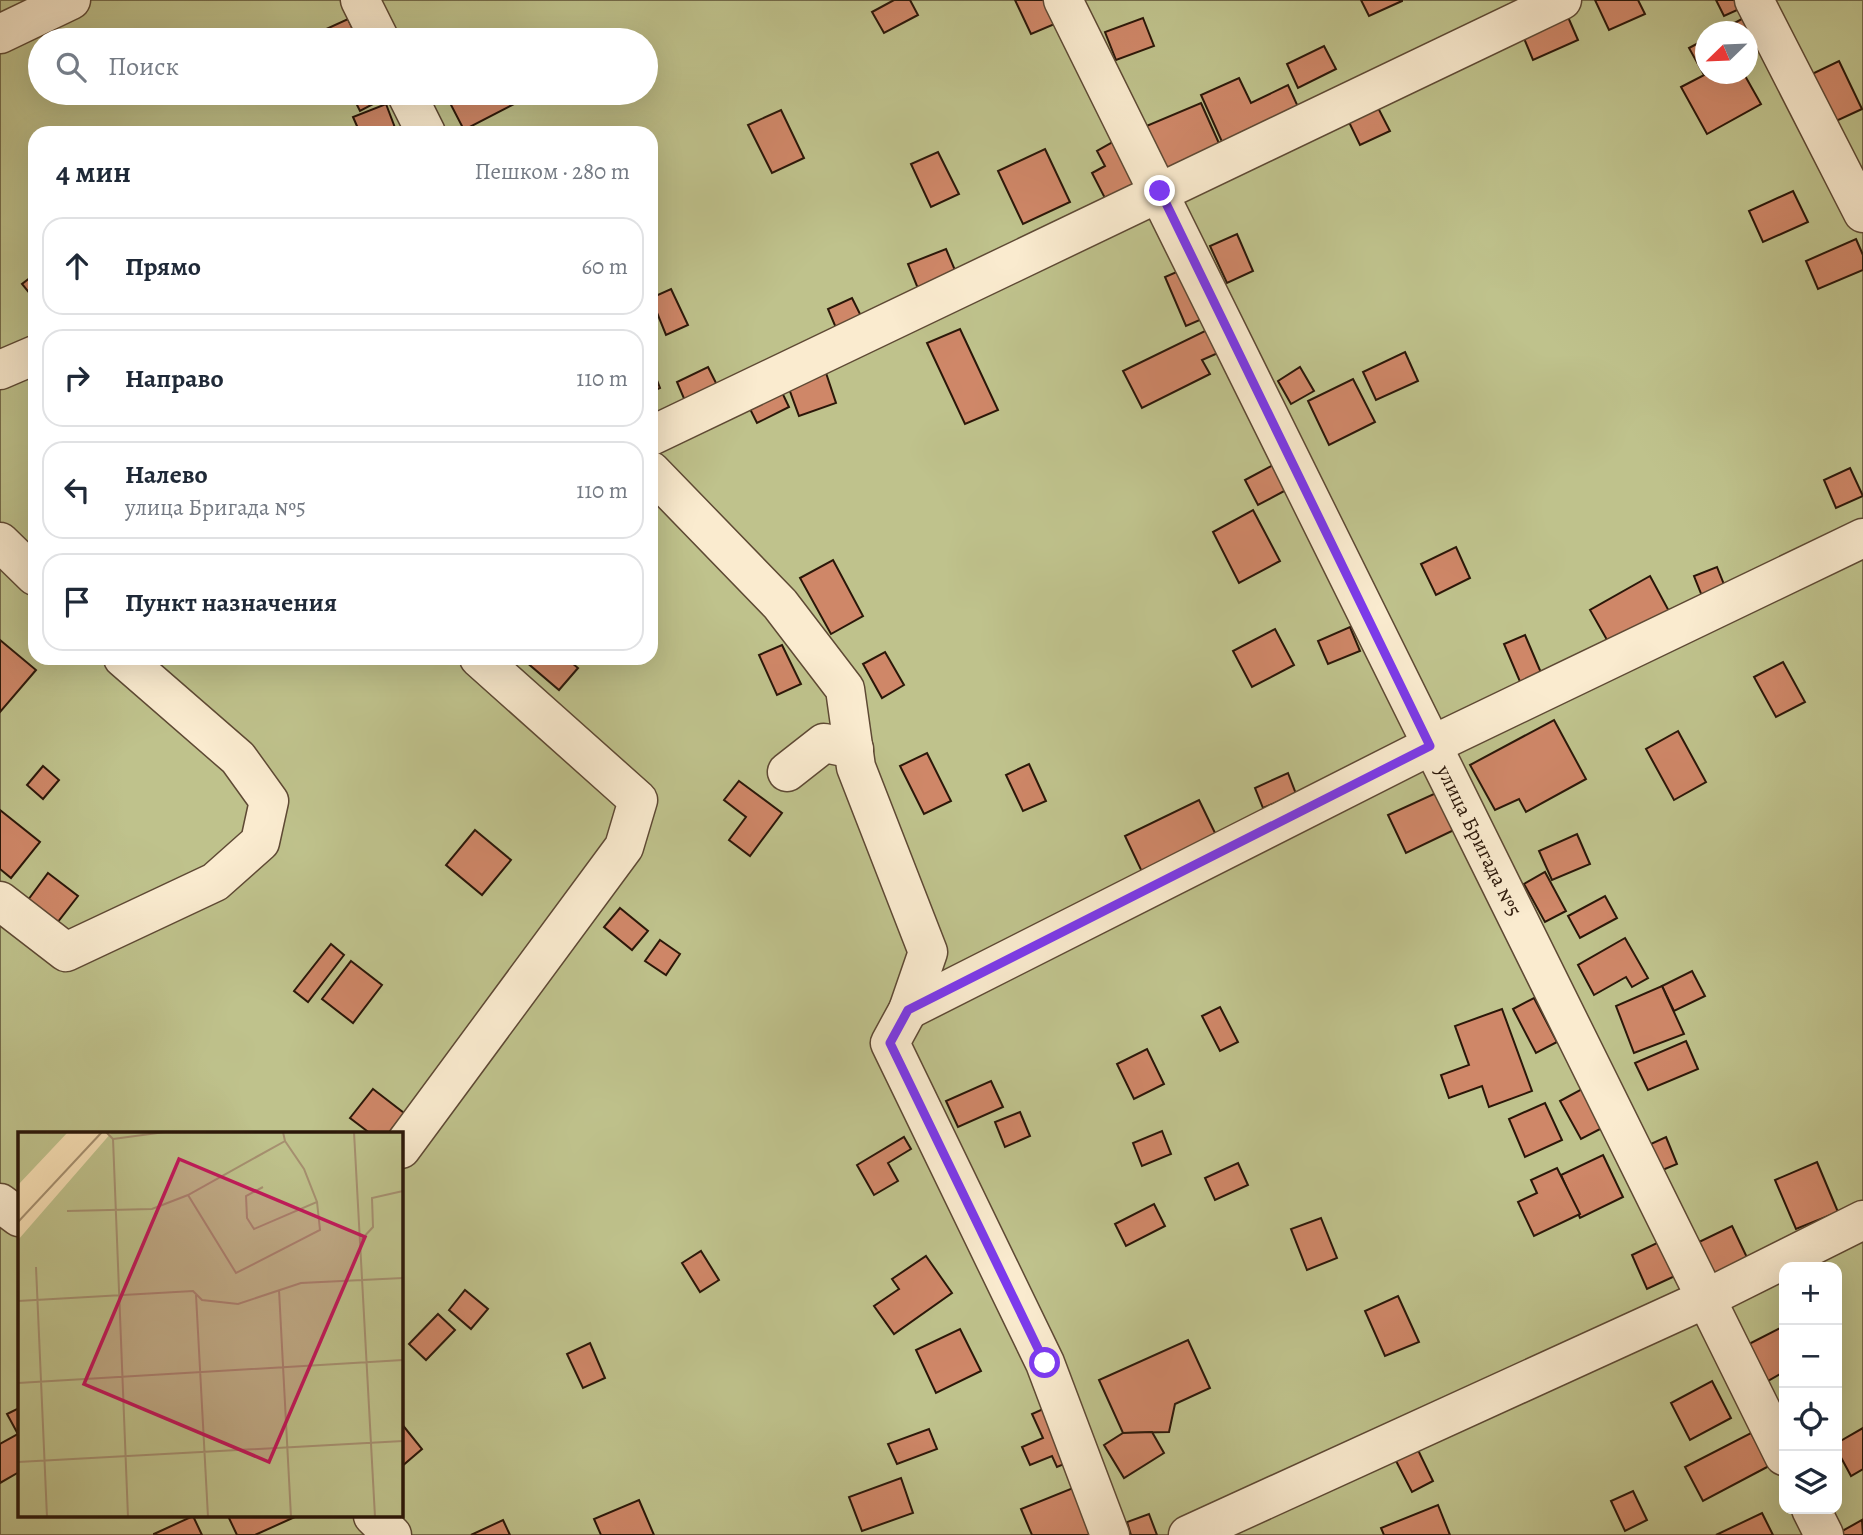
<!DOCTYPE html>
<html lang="ru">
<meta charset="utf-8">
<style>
:root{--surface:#fff;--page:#f2f2f3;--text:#1f2937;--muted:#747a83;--line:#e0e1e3}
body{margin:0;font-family:Alegreya,serif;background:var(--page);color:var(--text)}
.controls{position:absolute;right:21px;bottom:21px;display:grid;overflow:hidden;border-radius:14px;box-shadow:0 7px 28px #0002}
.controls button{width:63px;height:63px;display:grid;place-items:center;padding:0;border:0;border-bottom:2px solid var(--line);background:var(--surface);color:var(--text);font:35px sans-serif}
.compass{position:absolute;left:1695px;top:21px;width:63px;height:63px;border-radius:50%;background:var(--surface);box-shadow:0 7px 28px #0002;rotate:247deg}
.stop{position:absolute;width:21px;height:21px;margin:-16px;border:5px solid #7c3aed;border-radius:50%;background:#fff}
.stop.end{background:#7c3aed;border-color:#fff;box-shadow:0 2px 7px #0008}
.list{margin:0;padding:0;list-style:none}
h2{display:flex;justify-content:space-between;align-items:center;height:91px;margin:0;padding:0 28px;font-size:30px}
h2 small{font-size:23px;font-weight:400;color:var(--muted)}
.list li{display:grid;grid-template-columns:46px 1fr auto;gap:21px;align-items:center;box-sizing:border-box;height:98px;margin:0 14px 14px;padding:0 14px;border:2px solid var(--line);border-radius:21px}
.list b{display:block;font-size:26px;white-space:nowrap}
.list p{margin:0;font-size:23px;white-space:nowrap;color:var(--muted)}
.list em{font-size:23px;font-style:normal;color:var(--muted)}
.icon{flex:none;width:38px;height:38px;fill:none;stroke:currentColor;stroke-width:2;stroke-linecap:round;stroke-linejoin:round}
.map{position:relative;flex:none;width:1863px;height:1535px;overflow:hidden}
.search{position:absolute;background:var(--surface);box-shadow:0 7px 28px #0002;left:28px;top:28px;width:630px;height:77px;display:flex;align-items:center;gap:18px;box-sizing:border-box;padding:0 24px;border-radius:38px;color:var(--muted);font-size:26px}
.panel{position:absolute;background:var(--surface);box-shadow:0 7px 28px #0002;left:28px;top:126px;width:630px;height:539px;border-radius:21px}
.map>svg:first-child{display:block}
</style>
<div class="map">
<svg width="1863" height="1535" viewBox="0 0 1863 1535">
<rect width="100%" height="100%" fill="#f8e0b5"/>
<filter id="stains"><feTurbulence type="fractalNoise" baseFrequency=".00286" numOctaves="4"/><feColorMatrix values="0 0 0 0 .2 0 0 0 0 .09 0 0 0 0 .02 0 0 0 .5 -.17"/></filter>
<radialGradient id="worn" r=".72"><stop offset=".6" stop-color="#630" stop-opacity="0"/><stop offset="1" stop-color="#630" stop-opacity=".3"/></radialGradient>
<path fill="#bfc28c" stroke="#756c4a" stroke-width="2" fill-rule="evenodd" d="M 0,0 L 1863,0 L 1863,1535 L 0,1535 ZM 1706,32 L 1748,32 L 1748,74 L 1706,74 ZM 40,40 L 646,40 L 646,93 L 40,93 ZM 35,133 L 651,133 L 651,658 L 35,658 ZM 19,1134 L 401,1134 L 401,1516 L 19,1516 ZM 1784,1267 L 1837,1267 L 1837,1509 L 1784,1509 Z"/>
<g fill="#cf8768" stroke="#2b1709" stroke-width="2">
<path d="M 894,0 L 910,0 L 918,15 L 884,33 L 872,12 Z"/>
<path d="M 1015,0 L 1047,0 L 1057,23 L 1031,34 Z"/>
<path d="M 1361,0 L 1402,0 L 1402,1 L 1369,16 Z"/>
<path d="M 1595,0 L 1638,0 L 1645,14 L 1609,30 Z"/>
<path d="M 1716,0 L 1743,0 L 1746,6 L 1724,16 Z"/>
<path d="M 1749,15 L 1763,41 L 1748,50 L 1748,32 L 1718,32 Z"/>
<path d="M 1568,17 L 1578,40 L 1533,60 L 1523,36 Z"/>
<path d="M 1143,18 L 1154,46 L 1116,60 L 1105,32 Z"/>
<path d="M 348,19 L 355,34 L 340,40 L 328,40 L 324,30 Z"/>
<path d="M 1706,39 L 1706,74 L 1704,75 L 1689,48 Z"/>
<path d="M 1324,46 L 1336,69 L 1298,88 L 1287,64 Z"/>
<path d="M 1839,61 L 1862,109 L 1834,122 L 1812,74 Z"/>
<path d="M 1744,74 L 1761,104 L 1707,134 L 1681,87 L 1706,74 Z"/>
<path d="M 1239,78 L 1251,103 L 1288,85 L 1299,109 L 1223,144 L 1201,95 Z"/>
<path d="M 351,93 L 394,93 L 360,111 Z"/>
<path d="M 470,93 L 510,93 L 516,103 L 464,130 L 450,103 Z"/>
<path d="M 1375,102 L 1390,131 L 1360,145 L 1346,116 Z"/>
<path d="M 1201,103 L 1222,150 L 1164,175 L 1144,127 Z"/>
<path d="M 386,104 L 397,133 L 360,133 L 353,117 Z"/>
<path d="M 781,110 L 804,158 L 772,173 L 748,125 Z"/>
<path d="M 1120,138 L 1146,187 L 1109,206 L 1092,173 L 1105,166 L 1097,151 Z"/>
<path d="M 1045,149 L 1070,202 L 1023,224 L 998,171 Z"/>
<path d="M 938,152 L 959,194 L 931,207 L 911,164 Z"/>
<path d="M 1793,191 L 1808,222 L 1763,242 L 1749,211 Z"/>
<path d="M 1237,234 L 1253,271 L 1227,283 L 1210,246 Z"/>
<path d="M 1856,239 L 1863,255 L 1863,270 L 1818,289 L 1806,261 Z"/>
<path d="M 946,249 L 957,275 L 919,291 L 908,264 Z"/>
<path d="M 1188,267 L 1209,316 L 1186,326 L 1165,277 Z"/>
<path d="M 35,274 L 35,300 L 22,284 Z"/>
<path d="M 671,289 L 688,325 L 666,335 L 651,298 Z"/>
<path d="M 852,298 L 861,316 L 836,328 L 828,309 Z"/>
<path d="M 960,329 L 998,410 L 965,424 L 927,343 Z"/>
<path d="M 1207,330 L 1218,353 L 1202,360 L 1210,374 L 1142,408 L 1123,371 Z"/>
<path d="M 1405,352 L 1418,381 L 1376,400 L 1363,372 Z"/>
<path d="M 651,365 L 660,388 L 651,392 Z"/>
<path d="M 708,367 L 717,385 L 685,401 L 677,382 Z"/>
<path d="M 1300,367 L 1314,391 L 1291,404 L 1278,381 Z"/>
<path d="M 825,370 L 836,403 L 799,416 L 787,383 Z"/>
<path d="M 1353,379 L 1375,422 L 1329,445 L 1308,401 Z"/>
<path d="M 778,384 L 789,407 L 757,423 L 745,399 Z"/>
<path d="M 1275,464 L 1288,489 L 1258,505 L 1245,480 Z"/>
<path d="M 1850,468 L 1863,496 L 1836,508 L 1824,480 Z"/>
<path d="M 1253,510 L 1280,561 L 1239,583 L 1213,532 Z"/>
<path d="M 1456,547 L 1470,578 L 1436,595 L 1421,564 Z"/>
<path d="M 833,560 L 863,616 L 831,634 L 800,578 Z"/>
<path d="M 1717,567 L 1727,592 L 1704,601 L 1694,576 Z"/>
<path d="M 1650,576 L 1670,613 L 1611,647 L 1590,610 Z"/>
<path d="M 1350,627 L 1360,651 L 1328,664 L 1318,641 Z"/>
<path d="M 1275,629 L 1294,665 L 1252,687 L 1233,651 Z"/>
<path d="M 1525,635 L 1542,675 L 1521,684 L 1504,644 Z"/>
<path d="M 0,640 L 36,670 L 0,712 Z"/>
<path d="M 782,645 L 801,684 L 777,695 L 759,655 Z"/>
<path d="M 885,652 L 904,685 L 882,698 L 863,664 Z"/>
<path d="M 527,658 L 566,658 L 578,668 L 559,690 L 525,661 Z"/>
<path d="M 1783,662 L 1805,702 L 1776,717 L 1754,677 Z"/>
<path d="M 1554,720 L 1586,779 L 1526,812 L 1519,799 L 1495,810 L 1470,765 Z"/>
<path d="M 1678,731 L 1706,782 L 1674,800 L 1646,749 Z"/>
<path d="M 927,753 L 951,801 L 924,814 L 900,766 Z"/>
<path d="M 1029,764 L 1046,801 L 1023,811 L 1006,775 Z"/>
<path d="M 43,766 L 59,780 L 43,799 L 27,785 Z"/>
<path d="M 1288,773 L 1296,794 L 1263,808 L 1255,788 Z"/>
<path d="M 739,781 L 782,813 L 750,856 L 729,840 L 746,817 L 724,800 Z"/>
<path d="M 1436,793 L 1454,830 L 1406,853 L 1388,815 Z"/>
<path d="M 1199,800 L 1217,837 L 1143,874 L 1125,836 Z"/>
<path d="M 0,810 L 40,842 L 11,878 L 0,869 Z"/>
<path d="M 475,830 L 511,860 L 482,895 L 446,865 Z"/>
<path d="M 1577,834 L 1590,864 L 1552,880 L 1539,851 Z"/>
<path d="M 1545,872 L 1566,911 L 1545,922 L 1524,884 Z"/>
<path d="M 48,873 L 78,896 L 57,923 L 28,900 Z"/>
<path d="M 1605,896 L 1617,918 L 1580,938 L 1568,916 Z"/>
<path d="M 620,908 L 648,931 L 632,950 L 604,927 Z"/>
<path d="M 1625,938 L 1648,978 L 1632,987 L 1626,977 L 1594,995 L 1578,965 Z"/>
<path d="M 660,940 L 680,954 L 666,975 L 645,961 Z"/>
<path d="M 331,944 L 344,955 L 308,1002 L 294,991 Z"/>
<path d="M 351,961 L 382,985 L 353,1023 L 322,999 Z"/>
<path d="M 1692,971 L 1705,996 L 1674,1011 L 1662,986 Z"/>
<path d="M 1662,986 L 1684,1034 L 1634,1053 L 1616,1006 Z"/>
<path d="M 1534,998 L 1557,1042 L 1536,1053 L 1513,1009 Z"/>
<path d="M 1220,1007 L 1238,1042 L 1220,1051 L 1202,1016 Z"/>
<path d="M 1502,1009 L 1532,1091 L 1489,1107 L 1482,1086 L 1449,1098 L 1441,1075 L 1469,1065 L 1455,1026 Z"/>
<path d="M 1686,1041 L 1698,1069 L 1648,1090 L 1635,1063 Z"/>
<path d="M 1147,1049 L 1164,1084 L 1134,1099 L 1117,1064 Z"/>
<path d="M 991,1081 L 1003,1107 L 958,1127 L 946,1101 Z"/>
<path d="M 373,1089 L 404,1113 L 388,1134 L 371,1134 L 350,1118 Z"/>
<path d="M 1582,1089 L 1604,1127 L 1581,1139 L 1560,1101 Z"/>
<path d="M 1545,1103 L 1562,1140 L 1525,1157 L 1509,1119 Z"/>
<path d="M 1020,1112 L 1030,1136 L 1005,1147 L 995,1122 Z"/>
<path d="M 1162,1131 L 1171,1154 L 1142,1166 L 1133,1143 Z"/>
<path d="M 904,1137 L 911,1149 L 888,1163 L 898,1181 L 874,1195 L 857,1165 Z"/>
<path d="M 1666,1137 L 1677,1164 L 1653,1174 L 1642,1148 Z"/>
<path d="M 1603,1155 L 1623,1197 L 1580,1218 L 1561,1175 Z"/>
<path d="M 1817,1162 L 1838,1212 L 1796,1229 L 1775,1180 Z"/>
<path d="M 1238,1163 L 1248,1185 L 1215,1200 L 1205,1178 Z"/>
<path d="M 1557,1168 L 1580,1214 L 1534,1236 L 1518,1202 L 1537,1193 L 1531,1180 Z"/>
<path d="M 1154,1204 L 1165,1226 L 1126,1246 L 1115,1224 Z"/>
<path d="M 1321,1218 L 1337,1258 L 1307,1270 L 1291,1229 Z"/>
<path d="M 1732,1226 L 1752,1268 L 1719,1283 L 1699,1242 Z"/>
<path d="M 1659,1242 L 1675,1276 L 1647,1289 L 1632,1255 Z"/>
<path d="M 701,1251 L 719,1280 L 700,1292 L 682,1263 Z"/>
<path d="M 926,1256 L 952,1293 L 894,1334 L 874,1306 L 899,1289 L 892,1279 Z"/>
<path d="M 465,1290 L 488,1309 L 471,1329 L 449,1310 Z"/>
<path d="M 1398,1296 L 1419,1342 L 1385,1356 L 1365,1311 Z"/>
<path d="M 438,1314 L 455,1330 L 426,1360 L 409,1344 Z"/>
<path d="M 1782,1327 L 1784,1372 L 1766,1382 L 1747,1345 Z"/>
<path d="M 960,1329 L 981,1371 L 936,1393 L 916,1350 Z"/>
<path d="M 1188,1340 L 1210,1388 L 1175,1404 L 1169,1432 L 1123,1433 L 1099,1380 Z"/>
<path d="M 590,1343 L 605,1378 L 583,1388 L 567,1354 Z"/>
<path d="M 1712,1381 L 1731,1418 L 1690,1440 L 1671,1403 Z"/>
<path d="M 1052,1405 L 1076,1459 L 1057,1467 L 1052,1456 L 1030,1465 L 1022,1447 L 1043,1438 L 1032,1414 Z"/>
<path d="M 19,1408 L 19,1436 L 7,1414 Z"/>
<path d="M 401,1423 L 422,1449 L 401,1467 Z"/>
<path d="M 1863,1428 L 1863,1469 L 1851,1476 L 1837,1450 L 1837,1443 Z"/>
<path d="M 929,1429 L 937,1449 L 897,1464 L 888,1444 Z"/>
<path d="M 1152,1432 L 1164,1453 L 1124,1478 L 1104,1445 L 1123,1433 Z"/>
<path d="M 1751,1433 L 1769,1466 L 1703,1501 L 1685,1467 Z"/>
<path d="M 18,1434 L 19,1472 L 0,1483 L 0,1444 Z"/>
<path d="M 1417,1448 L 1433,1481 L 1412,1492 L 1395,1459 Z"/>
<path d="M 901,1478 L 913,1513 L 862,1531 L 849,1497 Z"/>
<path d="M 1078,1486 L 1098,1535 L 1032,1535 L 1021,1509 Z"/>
<path d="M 1633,1491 L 1647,1520 L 1625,1531 L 1611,1501 Z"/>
<path d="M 639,1500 L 654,1535 L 601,1535 L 594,1519 Z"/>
<path d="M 1438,1505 L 1450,1535 L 1384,1535 L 1381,1528 Z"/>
<path d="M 1762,1513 L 1773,1535 L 1716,1535 Z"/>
<path d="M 1149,1514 L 1157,1535 L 1131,1535 L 1127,1522 Z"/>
<path d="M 193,1516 L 202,1535 L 154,1535 L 154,1534 Z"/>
<path d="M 228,1516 L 297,1516 L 255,1535 L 237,1535 Z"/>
<path d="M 503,1520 L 510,1535 L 471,1535 Z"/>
<path d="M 1862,1520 L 1863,1535 L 1835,1535 Z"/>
</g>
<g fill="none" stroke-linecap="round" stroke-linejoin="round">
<g stroke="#5e4934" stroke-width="41">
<g id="minor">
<path d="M 360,0 L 380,40"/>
<path id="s1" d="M 1063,0 L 1784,1456"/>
<path d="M 1754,0 L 1863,213"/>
<path d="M 0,34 L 71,0"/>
<path d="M 406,93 L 426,133"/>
<path d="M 0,370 L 35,355"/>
<path d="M 651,436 L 1562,0"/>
<path d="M 651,471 L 780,604 L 845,689 L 856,767 L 928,952 L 908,1010 L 890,1043 L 1045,1363 L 1110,1535"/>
<path d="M 0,542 L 35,576"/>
<path d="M 787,772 L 824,743 L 854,749"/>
<path d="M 0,901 L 66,952 L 215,882 L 260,842 L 269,801 L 238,758 L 123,658"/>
<path d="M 908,1010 L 1430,746 L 1863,538"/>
<path d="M 401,1149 L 624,847 L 638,800 L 479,658"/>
<path d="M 0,1203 L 19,1217"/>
<path d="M 1811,1509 L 1824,1535"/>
<path d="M 373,1516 L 392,1535"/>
<path d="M 1188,1535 L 1705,1299 L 1863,1220"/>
</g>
</g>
<use href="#minor" stroke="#faebcf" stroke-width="38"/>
</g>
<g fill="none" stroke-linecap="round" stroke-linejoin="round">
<path stroke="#7c3aed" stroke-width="9" d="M 1045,1363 L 890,1043 L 908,1010 L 1430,746 L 1160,191"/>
</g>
<g text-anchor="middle" stroke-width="6" stroke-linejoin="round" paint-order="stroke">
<g font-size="21" fill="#2b1709" stroke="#faebcf">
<text dy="7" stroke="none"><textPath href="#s1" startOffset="938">улица Бригада №5</textPath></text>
</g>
</g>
<g transform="translate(18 1132)">
<rect width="385" height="385" fill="#f8e0b5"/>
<path d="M 0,0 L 50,0 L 0,53 ZM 94,0 L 385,0 L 385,385 L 0,385 L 0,108 Z" fill="#bfc28c"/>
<path fill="none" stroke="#a69070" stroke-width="2" d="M 88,0 L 95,7 L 110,385M 336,0 L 357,385M 95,7 L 147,0M 245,55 L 228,64 L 229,86 L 236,97 L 299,70 L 286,37 L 267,9M 170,63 L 218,141 L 302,98 L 299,70M 49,79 L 134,77 L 170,63 L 267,9 L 265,0M 0,90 L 84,0M 343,108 L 355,95 L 354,66 L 385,59M 18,135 L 29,385M 261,158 L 273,385M 178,163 L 190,385M 0,169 L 175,159 L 184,168 L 220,172 L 283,151 L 385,146M 0,251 L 385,228M 0,330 L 385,309"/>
<path fill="#c2185b" fill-opacity="0.15" stroke="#c2185b" stroke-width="3.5" d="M 161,27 L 347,105 L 251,330 L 66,252 Z"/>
<rect width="385" height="385" fill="none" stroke="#2b1709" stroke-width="3.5"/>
</g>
<rect width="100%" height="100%" filter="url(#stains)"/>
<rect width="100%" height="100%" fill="url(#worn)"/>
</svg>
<div class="controls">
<button>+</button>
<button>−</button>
<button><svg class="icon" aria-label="locate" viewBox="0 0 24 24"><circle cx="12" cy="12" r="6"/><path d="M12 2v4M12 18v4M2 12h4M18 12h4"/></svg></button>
<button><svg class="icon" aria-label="layers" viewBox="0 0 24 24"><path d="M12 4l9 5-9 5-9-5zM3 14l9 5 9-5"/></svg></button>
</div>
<svg class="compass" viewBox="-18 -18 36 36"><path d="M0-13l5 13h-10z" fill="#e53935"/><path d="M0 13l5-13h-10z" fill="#747a83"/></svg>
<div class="stop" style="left:1045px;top:1363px"></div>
<div class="stop end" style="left:1160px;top:191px"></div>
<div class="search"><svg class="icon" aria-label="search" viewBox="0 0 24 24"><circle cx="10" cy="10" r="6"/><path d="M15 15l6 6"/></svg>Поиск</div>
<section class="panel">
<h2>4 мин<small>Пешком · 280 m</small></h2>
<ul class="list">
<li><svg class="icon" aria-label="ahead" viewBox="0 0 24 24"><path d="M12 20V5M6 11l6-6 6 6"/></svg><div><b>Прямо</b></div><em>60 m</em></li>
<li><svg class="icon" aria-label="right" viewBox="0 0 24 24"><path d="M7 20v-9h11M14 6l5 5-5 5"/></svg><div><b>Направо</b></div><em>110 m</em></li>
<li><svg class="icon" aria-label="left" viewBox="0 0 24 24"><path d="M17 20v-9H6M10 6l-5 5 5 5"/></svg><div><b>Налево</b><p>улица Бригада №5</p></div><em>110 m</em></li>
<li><svg class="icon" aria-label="arrive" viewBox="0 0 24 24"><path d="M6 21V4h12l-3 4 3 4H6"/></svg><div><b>Пункт назначения</b></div></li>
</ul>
</section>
</div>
